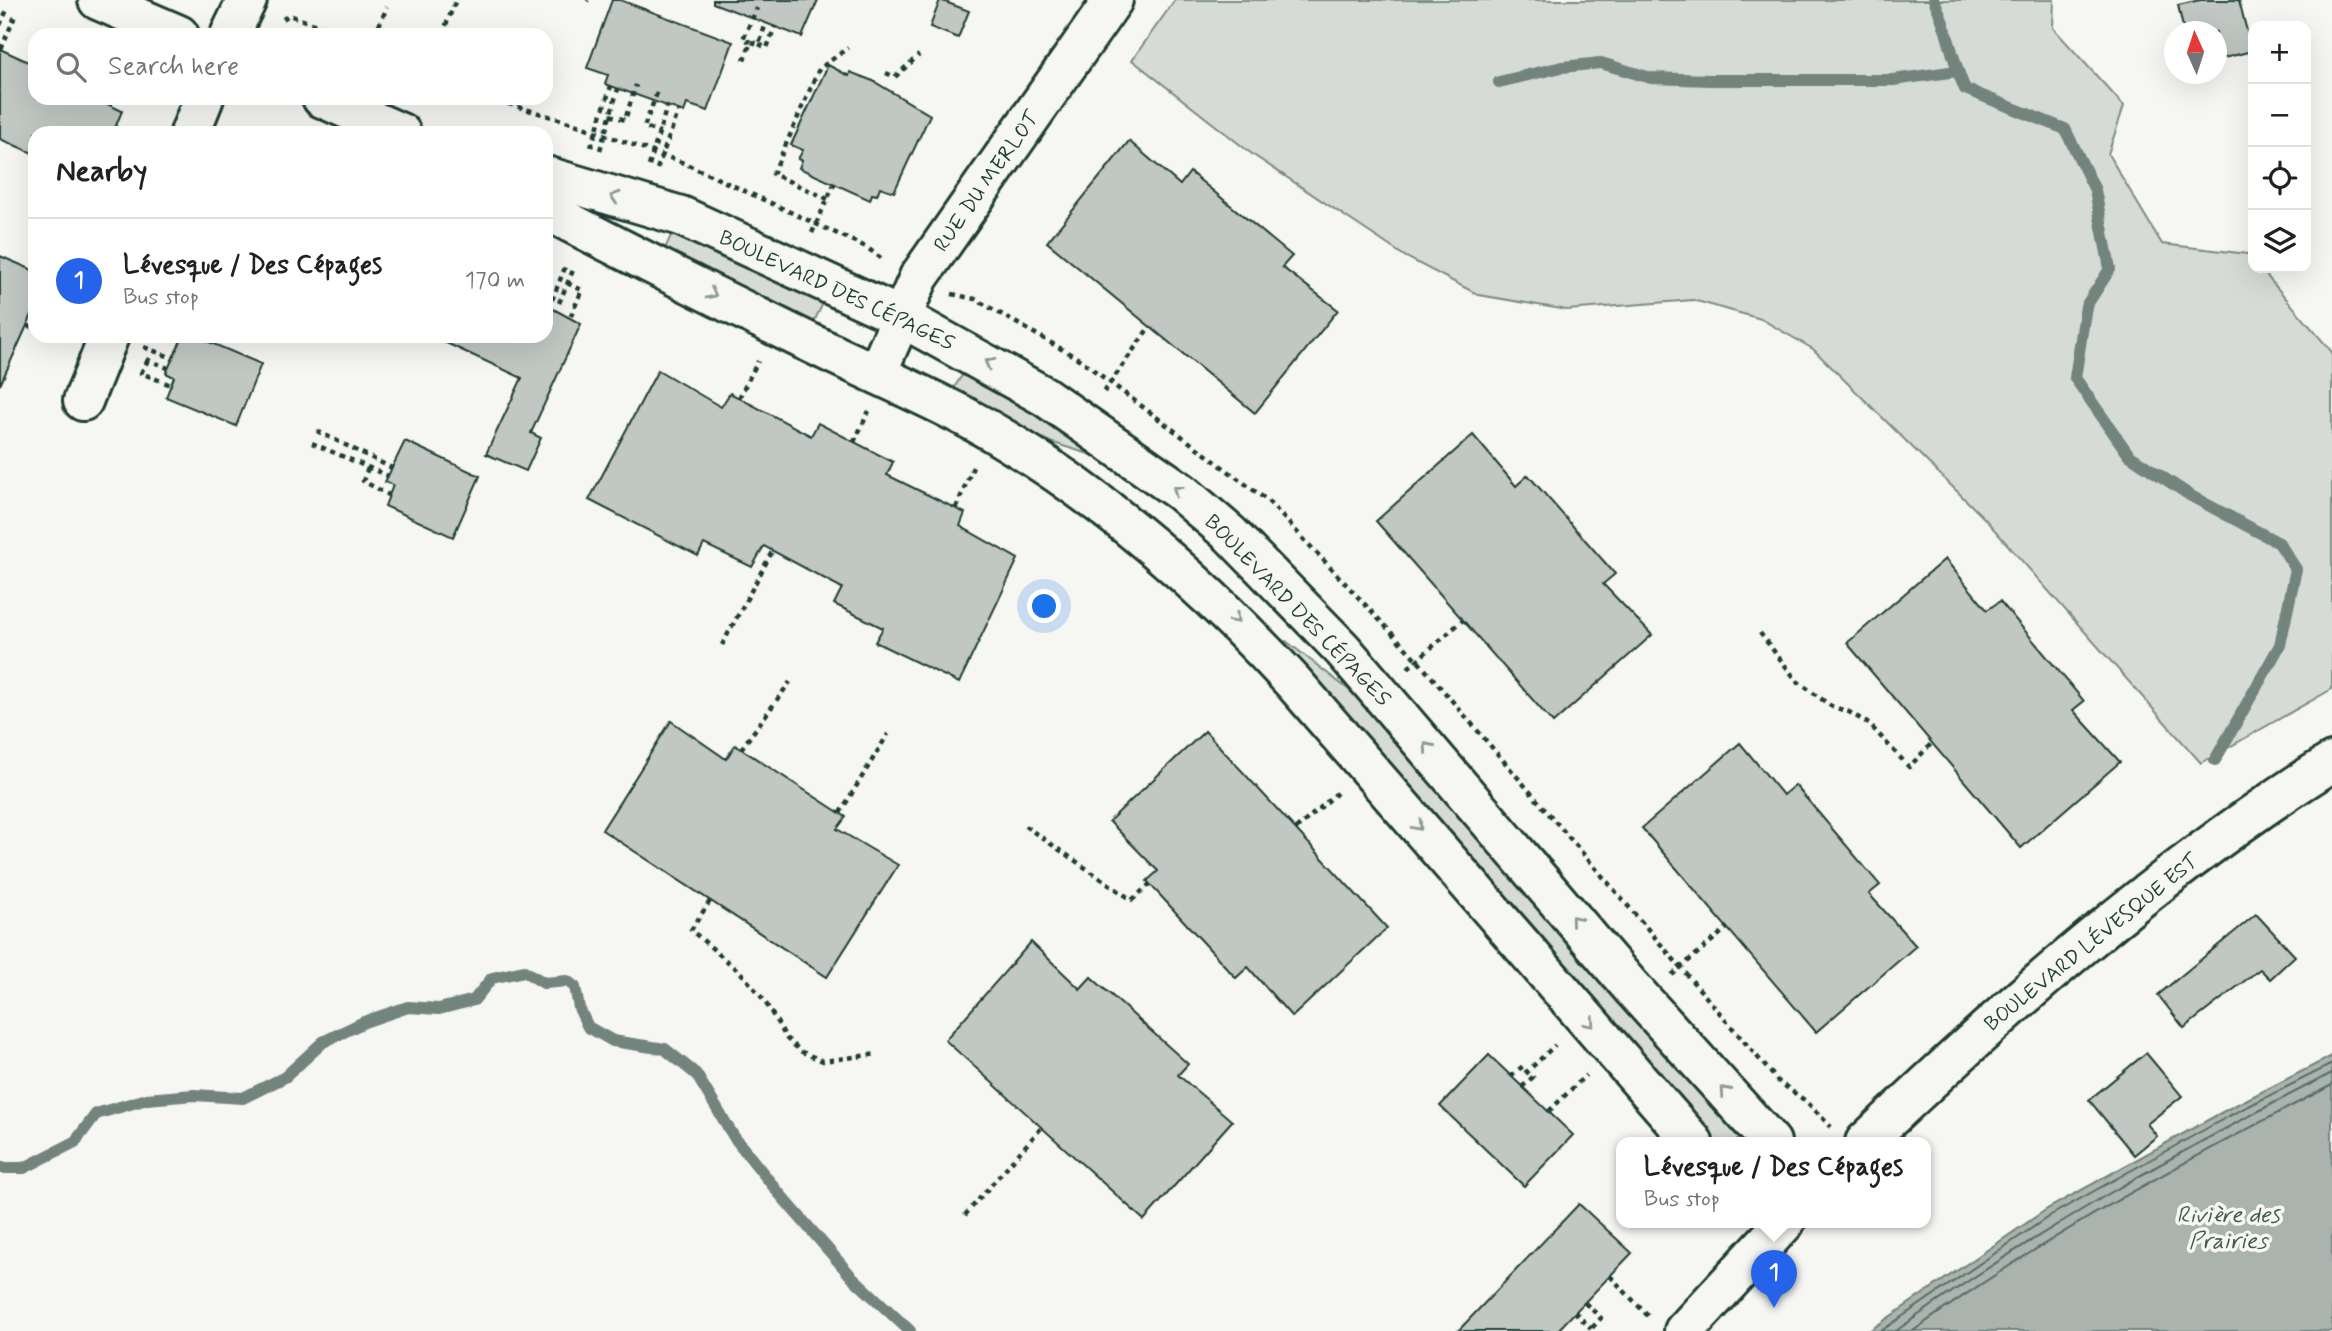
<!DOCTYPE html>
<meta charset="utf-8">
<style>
:root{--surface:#fff;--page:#f2f2f2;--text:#202124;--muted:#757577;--line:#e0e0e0;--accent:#2563eb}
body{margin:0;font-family:Mynerve,sans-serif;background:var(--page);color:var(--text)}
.controls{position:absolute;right:21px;top:21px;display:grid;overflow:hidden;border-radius:14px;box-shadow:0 7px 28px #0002}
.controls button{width:63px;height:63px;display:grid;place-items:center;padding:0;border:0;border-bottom:2px solid var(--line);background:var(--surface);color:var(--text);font:35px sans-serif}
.compass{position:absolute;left:2164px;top:21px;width:63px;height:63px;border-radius:50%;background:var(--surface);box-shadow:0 7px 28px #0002;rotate:357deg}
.you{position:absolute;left:1045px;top:607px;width:24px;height:24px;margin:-18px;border:5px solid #fff;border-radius:50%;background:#1a73e8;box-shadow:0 0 0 10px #1a73e833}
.badge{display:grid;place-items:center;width:46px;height:46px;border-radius:50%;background:var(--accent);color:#fff;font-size:23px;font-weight:700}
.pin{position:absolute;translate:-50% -58px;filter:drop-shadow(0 2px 4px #0008)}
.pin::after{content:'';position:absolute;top:37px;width:24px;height:21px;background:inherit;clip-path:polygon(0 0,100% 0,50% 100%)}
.popup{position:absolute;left:1616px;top:1137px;width:315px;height:91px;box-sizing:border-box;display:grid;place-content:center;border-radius:14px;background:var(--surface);filter:drop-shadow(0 2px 5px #0005);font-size:23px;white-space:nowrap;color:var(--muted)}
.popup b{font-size:26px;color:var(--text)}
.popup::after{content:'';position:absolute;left:50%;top:100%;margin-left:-14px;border:14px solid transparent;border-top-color:var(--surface)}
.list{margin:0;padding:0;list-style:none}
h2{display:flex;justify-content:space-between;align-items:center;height:91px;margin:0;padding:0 28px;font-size:30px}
h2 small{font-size:23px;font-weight:400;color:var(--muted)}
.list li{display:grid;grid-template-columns:46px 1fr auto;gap:21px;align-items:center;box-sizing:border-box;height:126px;padding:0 28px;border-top:2px solid var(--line)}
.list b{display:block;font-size:26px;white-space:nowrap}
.list p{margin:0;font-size:23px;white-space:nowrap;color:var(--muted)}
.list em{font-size:23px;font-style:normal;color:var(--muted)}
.icon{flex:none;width:38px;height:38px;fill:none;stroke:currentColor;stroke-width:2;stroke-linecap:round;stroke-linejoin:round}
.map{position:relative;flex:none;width:2332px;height:1331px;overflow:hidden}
.search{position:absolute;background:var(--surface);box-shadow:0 7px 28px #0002;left:28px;top:28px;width:525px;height:77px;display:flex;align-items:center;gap:18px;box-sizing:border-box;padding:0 24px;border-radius:21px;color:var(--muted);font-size:26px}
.panel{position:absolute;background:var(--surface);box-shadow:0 7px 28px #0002;left:28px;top:126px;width:525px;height:217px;border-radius:21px}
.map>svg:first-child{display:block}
</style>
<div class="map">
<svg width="2332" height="1331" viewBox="0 0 2332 1331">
<rect width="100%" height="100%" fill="#f6f6f2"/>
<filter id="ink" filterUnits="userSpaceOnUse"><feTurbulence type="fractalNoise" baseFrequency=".0143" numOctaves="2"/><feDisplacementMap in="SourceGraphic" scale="14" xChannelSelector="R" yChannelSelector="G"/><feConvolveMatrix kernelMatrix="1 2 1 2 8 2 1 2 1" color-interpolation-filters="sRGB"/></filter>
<g filter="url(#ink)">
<g fill="#d6dbd6" stroke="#7a8c85" stroke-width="2">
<path d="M 1175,0 L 2054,0 L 2053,28 L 2124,106 L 2108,154 L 2162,244 L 2248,254 L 2253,260 L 2253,268 L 2260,268 L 2332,352 L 2332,689 L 2201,763 L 1984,518 L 1813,349 L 1761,319 L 1693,300 L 1567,310 L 1479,295 L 1406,257 L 1252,154 L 1132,60 Z"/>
<path d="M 674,229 L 825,299 L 813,324 L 663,253 Z"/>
<path d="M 966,369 L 1096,448 L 1092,455 L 1050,442 L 998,418 L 952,391 Z"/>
<path d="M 1286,641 L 1358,697 L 1742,1136 L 1735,1142 L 1708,1142 L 1281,644 Z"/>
</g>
<path fill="#aab3ae" stroke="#72847d" stroke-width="2" d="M 2332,1056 L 2332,1331 L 1869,1331 L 2047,1209 L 2226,1110 Z"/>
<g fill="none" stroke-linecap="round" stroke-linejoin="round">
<g stroke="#576c65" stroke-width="2">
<path d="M 1881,1331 L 2051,1215 L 2229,1116 L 2332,1064"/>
<path d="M 1896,1331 C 2033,1232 2181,1150 2332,1073"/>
<path d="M 1913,1331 C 2045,1236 2188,1159 2332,1085"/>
</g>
<g stroke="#72847d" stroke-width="12">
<path d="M 1934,0 C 1948,29 1952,60 1965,89 L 2065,129 L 2095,190 L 2110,269 L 2086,306 L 2075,378 L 2129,455 L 2191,496 L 2279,543 L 2296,569 L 2280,645 L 2215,760"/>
<path d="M 1499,82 L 1562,67 L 1601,63 L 1651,78 L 1710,80 L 1893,80 L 1957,71"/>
<path d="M 0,1168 L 24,1168 L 75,1142 L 96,1114 L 147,1099 L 194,1095 L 243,1098 L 285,1077 L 323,1042 L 364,1022 L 408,1007 L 439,1009 L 474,1000 L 492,978 L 524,971 L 544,983 L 567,981 L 575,987 L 579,1008 L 588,1027 L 613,1041 L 665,1049 L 696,1074 L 734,1137 L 778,1192 L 851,1276 L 910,1331"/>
</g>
</g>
<g fill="#c1c8c3" stroke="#1f3d34" stroke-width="2">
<path d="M 612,0 L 620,0 L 733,42 L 708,111 L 687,104 L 684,112 L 605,84 L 608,75 L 587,68 Z"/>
<path d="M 713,0 L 818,0 L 802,37 L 713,3 Z"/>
<path d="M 940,0 L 969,11 L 958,38 L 930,27 Z"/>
<path d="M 2200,0 L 2239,0 L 2252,51 L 2216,60 L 2216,32 L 2184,32 L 2178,5 Z"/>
<path d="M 0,49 L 35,65 L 35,98 L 95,98 L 122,111 L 113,133 L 35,133 L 35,154 L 0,139 Z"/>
<path d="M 828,65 L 849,76 L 850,72 L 873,81 L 930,115 L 894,192 L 880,187 L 877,195 L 872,194 L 870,200 L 799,168 L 802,160 L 798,159 L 803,150 L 791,145 Z"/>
<path d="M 1129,141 L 1180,185 L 1190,172 L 1292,256 L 1282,267 L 1338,310 L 1255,413 L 1047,242 Z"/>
<path d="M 0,256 L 35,271 L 35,308 L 0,385 Z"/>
<path d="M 546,305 L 581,324 L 531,433 L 541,438 L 526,471 L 486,454 L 522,378 L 431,336 L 546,336 Z"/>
<path d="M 183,336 L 195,336 L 261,364 L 236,426 L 166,397 L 174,377 L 166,373 Z"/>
<path d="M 658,370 L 721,407 L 730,393 L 811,436 L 818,423 L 893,462 L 887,475 L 965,513 L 960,526 L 1018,559 L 959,683 L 875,642 L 883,628 L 834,604 L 842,588 L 764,546 L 752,567 L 704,544 L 698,556 L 589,500 Z"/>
<path d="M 1473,435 L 1516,486 L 1528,475 L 1615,574 L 1603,584 L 1652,635 L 1553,723 L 1376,521 Z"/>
<path d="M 405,441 L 480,476 L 453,537 L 385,506 L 393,485 L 385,482 Z"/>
<path d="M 1945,559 L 1987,610 L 2000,601 L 2084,701 L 2073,710 L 2120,762 L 2021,848 L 1847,643 Z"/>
<path d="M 671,721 L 726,759 L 735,745 L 846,817 L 837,829 L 898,865 L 827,977 L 602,830 Z"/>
<path d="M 1205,731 L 1387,928 L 1292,1017 L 1248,967 L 1236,978 L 1147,881 L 1158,871 L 1109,821 Z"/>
<path d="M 1740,743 L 1783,795 L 1795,785 L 1880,885 L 1869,894 L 1916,946 L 1816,1032 L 1642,828 Z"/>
<path d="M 2256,914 L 2295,956 L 2270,979 L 2260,969 L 2184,1028 L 2158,995 Z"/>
<path d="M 1031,942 L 1080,989 L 1091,977 L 1188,1064 L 1178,1075 L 1232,1121 L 1144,1220 L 945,1040 Z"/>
<path d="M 2146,1053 L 2182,1096 L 2147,1124 L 2157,1136 L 2134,1155 L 2089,1100 Z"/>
<path d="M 1489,1055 L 1573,1135 L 1524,1186 L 1440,1106 Z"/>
<path d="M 1579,1204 L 1632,1253 L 1557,1331 L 1458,1331 Z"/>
</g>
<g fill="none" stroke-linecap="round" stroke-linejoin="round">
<g stroke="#1f3d34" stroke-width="44">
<g id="minor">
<path d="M 98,0 L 179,35"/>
<path d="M 230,35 L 247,0"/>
<path d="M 322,98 L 401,133"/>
<path d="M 190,133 L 204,98"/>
<path d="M 546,176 L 681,216 L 901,317 L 1044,396 L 1181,492 L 1230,534 L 1343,650 L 1631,987 L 1771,1142"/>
<path d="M 546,210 C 640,259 734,306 829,352 C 890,381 951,406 1009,442 C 1116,507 1209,591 1294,683 L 1693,1142"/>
<path d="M 877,373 L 919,277 L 1113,0"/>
<path d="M 83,401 L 109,336"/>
</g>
</g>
<g stroke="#1f3d34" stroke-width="44">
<g id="tertiary">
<path d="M 1865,1142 C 2012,1002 2159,871 2332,762"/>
<path d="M 1684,1331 L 1785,1222"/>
</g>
</g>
<g stroke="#1f3d34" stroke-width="4.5" stroke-dasharray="5 5" stroke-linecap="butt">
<path d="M 587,1 L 588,0"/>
<path d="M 283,19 L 289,15 L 343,35"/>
<path d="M 0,25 L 7,10"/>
<path d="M 378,29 L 393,35"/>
<path d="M 59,35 L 60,32"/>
<path d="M 375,35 L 387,7"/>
<path d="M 442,35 L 456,0"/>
<path d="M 751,42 L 743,39 L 757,8"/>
<path d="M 759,44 L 767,48 L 775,26"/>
<path d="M 1,49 L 16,14"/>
<path d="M 744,60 L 751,42 L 759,44 L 766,23"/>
<path d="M 886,73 L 895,77 L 919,55"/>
<path d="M 657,93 L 644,127 L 660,132"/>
<path d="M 489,98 L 572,123 L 684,163 L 866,247 L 885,261"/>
<path d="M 109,105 L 112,98"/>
<path d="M 610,115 L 625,120 L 636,85"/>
<path d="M 591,147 L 611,86"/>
<path d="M 600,150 L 618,89"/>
<path d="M 649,166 L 667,106"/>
<path d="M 657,169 L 679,110"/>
<path d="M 828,199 L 773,174 L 819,69 L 848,48"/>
<path d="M 812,233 L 836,180"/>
<path d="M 567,283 L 582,290 L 570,318"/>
<path d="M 952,294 L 975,299 L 1079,359 L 1268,501 L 1417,660 L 1778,1081 L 1807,1102 L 1831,1127"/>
<path d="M 552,300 L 566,265"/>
<path d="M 559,303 L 574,268"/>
<path d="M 27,325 L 35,329"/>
<path d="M 53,336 L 54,336"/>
<path d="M 144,347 L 173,358"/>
<path d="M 146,359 L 168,368"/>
<path d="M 148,360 L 141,373 L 171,385"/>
<path d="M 1104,392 L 1150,326"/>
<path d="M 739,398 L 758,361"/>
<path d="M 317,431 L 392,468"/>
<path d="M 854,442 L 869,411"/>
<path d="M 312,443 L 388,476"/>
<path d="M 368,468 L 363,481 L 389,495"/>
<path d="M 956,508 L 973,467"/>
<path d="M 1760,633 L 1797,681 L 1831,706 L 1849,712 L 1869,724 L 1909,767 L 1932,743"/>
<path d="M 722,645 L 773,550"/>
<path d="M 1408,668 L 1463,620"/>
<path d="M 741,749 L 790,682"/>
<path d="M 840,813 L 888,734"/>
<path d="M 1025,826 L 1132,900 L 1150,884"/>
<path d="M 1296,829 L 1337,793"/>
<path d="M 710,901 L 691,930 L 742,974 L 764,1000 L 787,1039 L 802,1052 L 823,1061 L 878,1054"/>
<path d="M 1672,975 L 1727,928"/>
<path d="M 1511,1076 L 1523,1066 L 1527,1072"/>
<path d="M 1522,1087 L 1533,1077 L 1527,1072 L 1555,1045"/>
<path d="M 1549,1111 L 1586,1075"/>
<path d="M 965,1215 L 1042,1127"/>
<path d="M 1610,1276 L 1648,1316"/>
<path d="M 1585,1303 L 1601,1318 L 1591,1329"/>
<path d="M 1575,1312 L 1591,1329"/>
</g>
<use href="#minor" stroke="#f6f6f2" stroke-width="38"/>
<use href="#tertiary" stroke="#f6f6f2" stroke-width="38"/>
</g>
<defs><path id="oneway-chevron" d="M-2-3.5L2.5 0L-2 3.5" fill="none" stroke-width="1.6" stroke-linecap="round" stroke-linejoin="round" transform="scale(1.75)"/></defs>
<g stroke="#8a9a93">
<use href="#oneway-chevron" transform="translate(615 197) rotate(-163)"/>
<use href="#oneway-chevron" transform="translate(712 294) rotate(26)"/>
<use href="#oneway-chevron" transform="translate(989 363) rotate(-151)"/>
<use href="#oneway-chevron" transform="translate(1177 490) rotate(-142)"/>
<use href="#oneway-chevron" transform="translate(1235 619) rotate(46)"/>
<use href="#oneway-chevron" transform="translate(1428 747) rotate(-131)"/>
<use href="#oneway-chevron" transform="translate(1418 826) rotate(49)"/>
<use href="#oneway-chevron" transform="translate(1575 920) rotate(-130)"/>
<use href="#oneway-chevron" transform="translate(1590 1023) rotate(49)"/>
<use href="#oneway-chevron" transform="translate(1725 1091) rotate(-132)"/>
</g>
</g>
<g text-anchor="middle" stroke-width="7" stroke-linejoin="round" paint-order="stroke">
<g font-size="21" fill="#1f3d34" stroke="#f6f6f2">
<text transform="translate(986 181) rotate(-55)" y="7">RUE DU MERLOT</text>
<text transform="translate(837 290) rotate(25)" y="7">BOULEVARD DES CÉPAGES</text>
<text transform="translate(1298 610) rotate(46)" y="7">BOULEVARD DES CÉPAGES</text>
<text transform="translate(2091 942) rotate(-39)" y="7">BOULEVARD LÉVESQUE EST</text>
</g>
<g font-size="23" font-style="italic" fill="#425a52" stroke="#f6f6f2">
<text x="2228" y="1222">Rivière des<tspan x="2228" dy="26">Prairies</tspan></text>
</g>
</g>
</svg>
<div class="controls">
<button>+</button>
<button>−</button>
<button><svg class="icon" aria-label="locate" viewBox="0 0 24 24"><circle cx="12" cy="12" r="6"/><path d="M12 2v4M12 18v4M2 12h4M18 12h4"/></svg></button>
<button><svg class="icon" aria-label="layers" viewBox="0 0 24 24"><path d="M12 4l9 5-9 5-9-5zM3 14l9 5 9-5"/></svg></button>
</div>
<svg class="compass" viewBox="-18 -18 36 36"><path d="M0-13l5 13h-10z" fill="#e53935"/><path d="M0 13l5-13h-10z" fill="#757577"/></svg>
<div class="you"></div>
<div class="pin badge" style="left:1774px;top:1308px">1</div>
<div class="popup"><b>Lévesque / Des Cépages</b>Bus stop</div>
<div class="search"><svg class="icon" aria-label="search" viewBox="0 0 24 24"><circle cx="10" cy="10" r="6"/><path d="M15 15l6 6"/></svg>Search here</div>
<section class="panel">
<h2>Nearby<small></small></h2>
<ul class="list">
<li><span class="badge">1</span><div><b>Lévesque / Des Cépages</b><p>Bus stop</p></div><em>170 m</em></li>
</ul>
</section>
</div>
